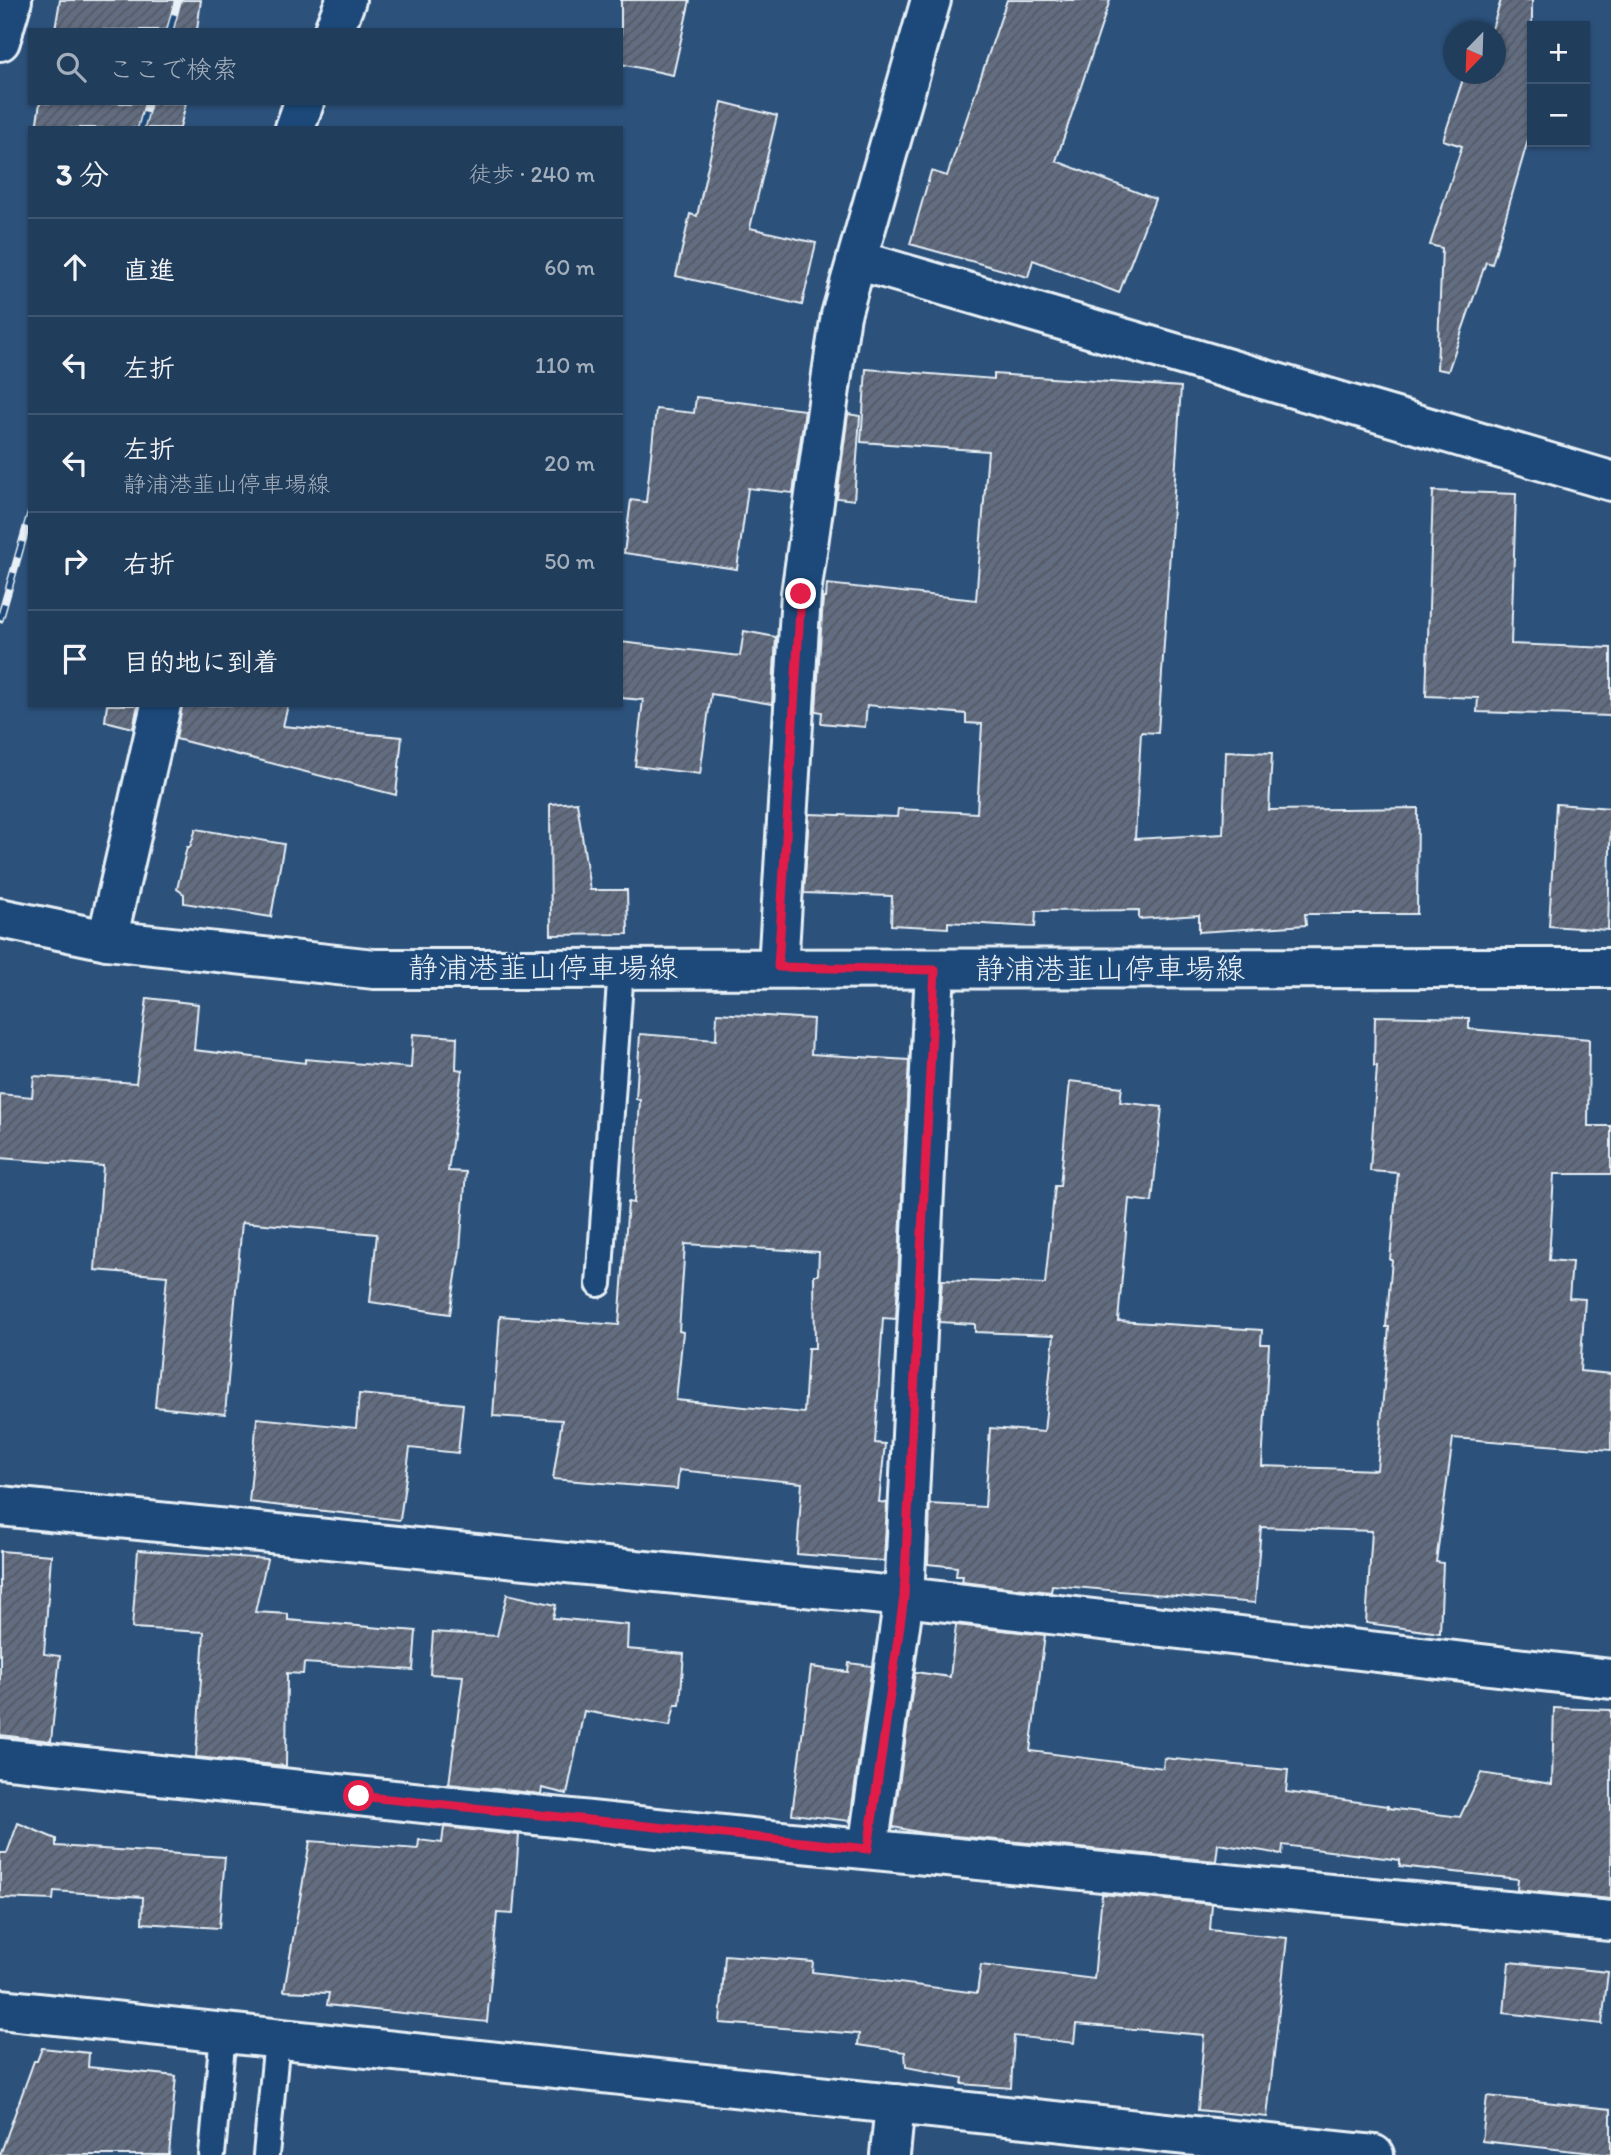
<!DOCTYPE html>
<html lang="ja">
<meta charset="utf-8">
<style>
:root{--surface:#213d5c;--page:#2d4865;--text:#f1f3f6;--muted:#a2aebb;--line:#3e5672}
body{margin:0;font-family:Itim,"Klee One",sans-serif;background:var(--page);color:var(--text)}
.controls{position:absolute;right:21px;top:21px;display:grid;overflow:hidden;border-radius:0px;box-shadow:0 2px 5px #0004}
.controls button{width:63px;height:63px;display:grid;place-items:center;padding:0;border:0;border-bottom:2px solid var(--line);background:var(--surface);color:var(--text);font:35px sans-serif}
.compass{position:absolute;left:1443px;top:21px;width:63px;height:63px;border-radius:50%;background:var(--surface);box-shadow:0 2px 5px #0004;rotate:203deg}
.stop{position:absolute;width:21px;height:21px;margin:-16px;border:5px solid #e11d48;border-radius:50%;background:#fff}
.stop.end{background:#e11d48;border-color:#fff;box-shadow:0 2px 7px #0008}
.list{margin:0;padding:0;list-style:none}
h2{display:flex;justify-content:space-between;align-items:center;height:91px;margin:0;padding:0 28px;font-size:30px}
h2 small{font-size:23px;font-weight:400;color:var(--muted)}
.list li{display:grid;grid-template-columns:46px 1fr auto;gap:21px;align-items:center;box-sizing:border-box;height:98px;padding:0 28px;border-top:2px solid var(--line)}
.list b{display:block;font-size:26px;white-space:nowrap}
.list p{margin:0;font-size:23px;white-space:nowrap;color:var(--muted)}
.list em{font-size:23px;font-style:normal;color:var(--muted)}
.icon{flex:none;width:38px;height:38px;fill:none;stroke:currentColor;stroke-width:2;stroke-linecap:round;stroke-linejoin:round}
.map{position:relative;flex:none;width:1611px;height:2155px;overflow:hidden}
.search{position:absolute;background:var(--surface);box-shadow:0 2px 5px #0004;left:28px;top:28px;width:595px;height:77px;display:flex;align-items:center;gap:18px;box-sizing:border-box;padding:0 24px;border-radius:0px;color:var(--muted);font-size:26px}
.panel{position:absolute;background:var(--surface);box-shadow:0 2px 5px #0004;left:28px;top:126px;width:595px;height:581px;border-radius:0px}
.map>svg:first-child{display:block}
</style>
<div class="map">
<svg width="1611" height="2155" viewBox="0 0 1611 2155">
<defs>
<pattern id="building-hatch" width="6" height="6" patternUnits="userSpaceOnUse" patternTransform="scale(1.75)"><rect width="6" height="6" fill="#626d81"/><path d="M-1 1l2-2M0 6l6-6M5 7l2-2" fill="none" stroke="#535963"/></pattern>
</defs>
<rect width="100%" height="100%" fill="#2c517b"/>
<filter id="ink" filterUnits="userSpaceOnUse"><feTurbulence type="fractalNoise" baseFrequency=".0143" numOctaves="2"/><feDisplacementMap in="SourceGraphic" scale="14" xChannelSelector="R" yChannelSelector="G"/><feConvolveMatrix kernelMatrix="1 2 1 2 8 2 1 2 1" color-interpolation-filters="sRGB"/></filter>
<g filter="url(#ink)">
<g fill="url(#building-hatch)" stroke="#e8f1f8" stroke-width="2" fill-rule="evenodd">
<path d="M 60,0 L 201,0 L 197,30 L 55,30 Z"/>
<path d="M 621,0 L 690,0 L 673,75 L 621,64 Z"/>
<path d="M 1007,0 L 1110,0 L 1056,161 L 1155,199 L 1119,293 L 1033,260 L 1028,277 L 910,244 L 931,171 L 947,176 Z"/>
<path d="M 1501,0 L 1532,0 L 1532,126 L 1492,264 L 1486,262 L 1448,371 L 1437,369 L 1442,248 L 1430,245 L 1462,146 L 1443,140 L 1464,76 L 1475,80 L 1477,74 L 1495,74 L 1495,32 L 1491,32 Z"/>
<path d="M 722,102 L 777,116 L 750,228 L 816,243 L 802,305 L 676,276 L 690,214 L 697,216 Z"/>
<path d="M 40,103 L 186,103 L 180,128 L 36,128 Z"/>
<path d="M 866,369 L 994,379 L 994,374 L 1181,387 L 1158,733 L 1141,732 L 1135,839 L 1223,834 L 1226,751 L 1272,753 L 1269,810 L 1418,808 L 1417,914 L 1305,914 L 1306,925 L 1199,932 L 1199,915 L 1139,919 L 1139,910 L 1036,911 L 1035,927 L 948,922 L 948,928 L 891,925 L 892,896 L 804,893 L 809,814 L 897,817 L 898,809 L 977,813 L 982,724 L 966,723 L 966,714 L 867,705 L 865,727 L 821,723 L 822,712 L 816,711 L 823,598 L 826,598 L 827,584 L 976,600 L 988,451 L 861,442 Z"/>
<path d="M 696,397 L 805,410 L 793,493 L 748,488 L 737,569 L 624,553 L 631,500 L 646,502 L 656,409 L 694,413 Z"/>
<path d="M 848,414 L 860,416 L 854,500 L 837,498 Z"/>
<path d="M 1433,491 L 1516,494 L 1511,644 L 1611,648 L 1611,716 L 1477,712 L 1478,698 L 1426,696 Z"/>
<path d="M 744,631 L 776,637 L 772,704 L 711,694 L 700,774 L 635,766 L 643,700 L 621,698 L 621,642 L 740,656 Z"/>
<path d="M 107,705 L 138,705 L 133,728 L 105,721 Z"/>
<path d="M 182,705 L 288,705 L 283,726 L 402,737 L 396,795 L 176,739 Z"/>
<path d="M 577,802 L 590,890 L 627,890 L 628,934 L 551,935 L 550,804 Z"/>
<path d="M 1556,804 L 1611,808 L 1608,930 L 1549,926 Z"/>
<path d="M 196,829 L 284,844 L 271,917 L 184,903 L 184,894 L 177,889 L 187,847 L 190,847 Z"/>
<path d="M 147,998 L 198,1004 L 194,1050 L 305,1063 L 305,1059 L 411,1068 L 413,1034 L 457,1037 L 456,1069 L 462,1070 L 448,1171 L 466,1172 L 460,1250 L 450,1314 L 370,1302 L 377,1234 L 242,1222 L 225,1414 L 155,1407 L 167,1276 L 95,1270 L 103,1166 L 0,1158 L 0,1094 L 32,1097 L 34,1076 L 136,1083 Z"/>
<path d="M 717,1013 L 813,1019 L 811,1054 L 909,1060 L 896,1319 L 883,1318 L 875,1443 L 885,1444 L 879,1502 L 887,1503 L 884,1561 L 797,1554 L 802,1483 L 679,1470 L 677,1489 L 553,1479 L 562,1420 L 493,1416 L 500,1316 L 619,1325 L 628,1202 L 634,1203 L 640,1100 L 636,1099 L 640,1034 L 716,1040 ZM 685,1244 L 819,1252 L 818,1275 L 814,1275 L 815,1348 L 808,1348 L 804,1413 L 676,1400 L 683,1332 L 679,1331 Z"/>
<path d="M 1375,1016 L 1469,1018 L 1469,1029 L 1589,1039 L 1588,1126 L 1611,1126 L 1611,1174 L 1554,1174 L 1549,1260 L 1572,1262 L 1569,1298 L 1585,1299 L 1580,1371 L 1611,1374 L 1611,1450 L 1453,1438 L 1436,1562 L 1443,1563 L 1440,1633 L 1366,1623 L 1372,1531 L 1261,1527 L 1255,1603 L 1052,1585 L 1051,1592 L 962,1582 L 963,1576 L 956,1576 L 957,1567 L 928,1564 L 930,1504 L 985,1507 L 990,1428 L 1044,1432 L 1054,1335 L 975,1332 L 975,1324 L 939,1322 L 942,1280 L 1045,1284 L 1055,1186 L 1060,1186 L 1070,1081 L 1122,1087 L 1120,1102 L 1162,1107 L 1152,1202 L 1129,1199 L 1118,1321 L 1262,1330 L 1261,1344 L 1269,1344 L 1262,1466 L 1377,1470 L 1389,1327 L 1386,1327 L 1392,1260 L 1390,1260 L 1398,1173 L 1370,1171 L 1377,1066 L 1374,1066 Z"/>
<path d="M 359,1394 L 463,1404 L 458,1453 L 410,1448 L 400,1520 L 249,1502 L 257,1418 L 356,1428 Z"/>
<path d="M 138,1550 L 267,1559 L 255,1612 L 288,1614 L 288,1620 L 416,1631 L 413,1670 L 304,1663 L 303,1674 L 287,1673 L 286,1766 L 196,1757 L 204,1632 L 132,1628 Z"/>
<path d="M 0,1551 L 51,1555 L 44,1654 L 60,1656 L 51,1741 L 0,1735 Z"/>
<path d="M 507,1594 L 556,1605 L 553,1618 L 628,1625 L 627,1649 L 684,1654 L 680,1705 L 675,1705 L 670,1726 L 584,1711 L 567,1794 L 542,1788 L 541,1794 L 449,1784 L 463,1676 L 430,1674 L 433,1632 L 497,1636 Z"/>
<path d="M 956,1625 L 1045,1635 L 1030,1751 L 1163,1768 L 1164,1758 L 1288,1770 L 1286,1792 L 1388,1806 L 1388,1808 L 1460,1817 L 1481,1773 L 1552,1784 L 1554,1708 L 1611,1710 L 1611,1899 L 1517,1890 L 1518,1879 L 1400,1866 L 1400,1860 L 1283,1845 L 1282,1854 L 1218,1844 L 1216,1861 L 923,1833 L 893,1827 L 915,1672 L 950,1677 Z"/>
<path d="M 849,1663 L 872,1666 L 850,1821 L 792,1814 L 811,1667 L 848,1672 Z"/>
<path d="M 18,1823 L 56,1839 L 56,1846 L 225,1857 L 219,1928 L 142,1923 L 143,1897 L 54,1891 L 53,1900 L 0,1898 L 0,1853 L 7,1853 Z"/>
<path d="M 444,1827 L 519,1835 L 513,1914 L 497,1913 L 487,2022 L 327,2005 L 329,1993 L 284,1991 L 310,1841 L 418,1849 L 419,1840 L 442,1843 Z"/>
<path d="M 1102,1894 L 1212,1904 L 1210,1930 L 1287,1938 L 1267,2117 L 1198,2110 L 1204,2035 L 1076,2024 L 1074,2043 L 1014,2036 L 1011,2088 L 962,2084 L 963,2078 L 906,2067 L 905,2052 L 858,2045 L 859,2034 L 720,2023 L 725,1955 L 813,1962 L 812,1972 L 977,1993 L 981,1965 L 1094,1979 Z"/>
<path d="M 1509,1962 L 1608,1972 L 1602,2024 L 1504,2013 Z"/>
<path d="M 42,2048 L 89,2053 L 88,2067 L 176,2076 L 169,2155 L 0,2155 L 34,2061 L 37,2061 Z"/>
<path d="M 1487,2096 L 1611,2109 L 1611,2155 L 1482,2141 Z"/>
</g>
<g fill="none" stroke-linecap="round" stroke-linejoin="round">
<g stroke="#e8f1f8" stroke-width="30">
<g id="service">
<path d="M 599,1284 L 621,968"/>
<path d="M 212,2155 L 223,2033"/>
<path d="M 266,2155 L 277,2039"/>
</g>
</g>
<g stroke="#e8f1f8" stroke-width="44">
<g id="minor">
<path d="M 0,41 L 12,0"/>
<path d="M 857,260 L 1611,481"/>
<path d="M 778,967 L 801,594 L 835,353 L 841,315 L 931,0"/>
<path d="M 0,1506 L 904,1597 L 1611,1679"/>
<path d="M 0,1758 L 751,1838 L 1611,1921"/>
<path d="M 868,1849 L 904,1597 L 935,969"/>
<path d="M 0,2009 L 1374,2155"/>
<path d="M 890,2155 L 895,2104"/>
</g>
</g>
<g stroke="#e8f1f8" stroke-width="44">
<path id="tertiary" d="M 0,31 L 3,32"/>
</g>
<g stroke="#e8f1f8" stroke-width="44">
<g id="secondary">
<path d="M 334,30 L 346,0"/>
<path d="M 295,128 L 304,103"/>
<path d="M 0,918 L 107,940 L 161,705"/>
<path d="M 107,940 L 374,969 L 1611,968"/>
</g>
</g>
<use href="#service" stroke="#1f4a7a" stroke-width="24"/>
<use href="#minor" stroke="#1f4a7a" stroke-width="38"/>
<use href="#tertiary" stroke="#1f4a7a" stroke-width="38"/>
<use href="#secondary" stroke="#1f4a7a" stroke-width="38"/>
<g stroke="#e8f1f8" stroke-width="8">
<g id="rail">
<path d="M 170,30 L 178,0"/>
<path d="M 141,128 L 148,103"/>
<path d="M 0,619 L 30,515"/>
</g>
</g>
<use href="#rail" stroke="#1f4a7a" stroke-width="5" stroke-dasharray="16" stroke-linecap="butt"/>
</g>
</g>
<g fill="none" stroke-linecap="round" stroke-linejoin="round" filter="url(#ink)">
<path stroke="#e11d48" stroke-width="9" d="M 359,1796 L 868,1849 L 904,1597 L 935,970 L 778,967 L 801,594"/>
</g>
<g text-anchor="middle" stroke-width="5" stroke-linejoin="round" paint-order="stroke">
<g font-size="30" fill="#e8f1f8" stroke="#1f4a7a">
<text x="543" y="978">静浦港韮山停車場線</text>
<text x="1110" y="979">静浦港韮山停車場線</text>
</g>
</g>
</svg>
<div class="controls">
<button>+</button>
<button>−</button>
</div>
<svg class="compass" viewBox="-18 -18 36 36"><path d="M0-13l5 13h-10z" fill="#e53935"/><path d="M0 13l5-13h-10z" fill="#a2aebb"/></svg>
<div class="stop" style="left:359px;top:1796px"></div>
<div class="stop end" style="left:801px;top:594px"></div>
<div class="search"><svg class="icon" aria-label="search" viewBox="0 0 24 24"><circle cx="10" cy="10" r="6"/><path d="M15 15l6 6"/></svg>ここで検索</div>
<section class="panel">
<h2>3 分<small>徒歩 · 240 m</small></h2>
<ul class="list">
<li><svg class="icon" aria-label="ahead" viewBox="0 0 24 24"><path d="M12 20V5M6 11l6-6 6 6"/></svg><div><b>直進</b></div><em>60 m</em></li>
<li><svg class="icon" aria-label="left" viewBox="0 0 24 24"><path d="M17 20v-9H6M10 6l-5 5 5 5"/></svg><div><b>左折</b></div><em>110 m</em></li>
<li><svg class="icon" aria-label="left" viewBox="0 0 24 24"><path d="M17 20v-9H6M10 6l-5 5 5 5"/></svg><div><b>左折</b><p>静浦港韮山停車場線</p></div><em>20 m</em></li>
<li><svg class="icon" aria-label="right" viewBox="0 0 24 24"><path d="M7 20v-9h11M14 6l5 5-5 5"/></svg><div><b>右折</b></div><em>50 m</em></li>
<li><svg class="icon" aria-label="arrive" viewBox="0 0 24 24"><path d="M6 21V4h12l-3 4 3 4H6"/></svg><div><b>目的地に到着</b></div></li>
</ul>
</section>
</div>
